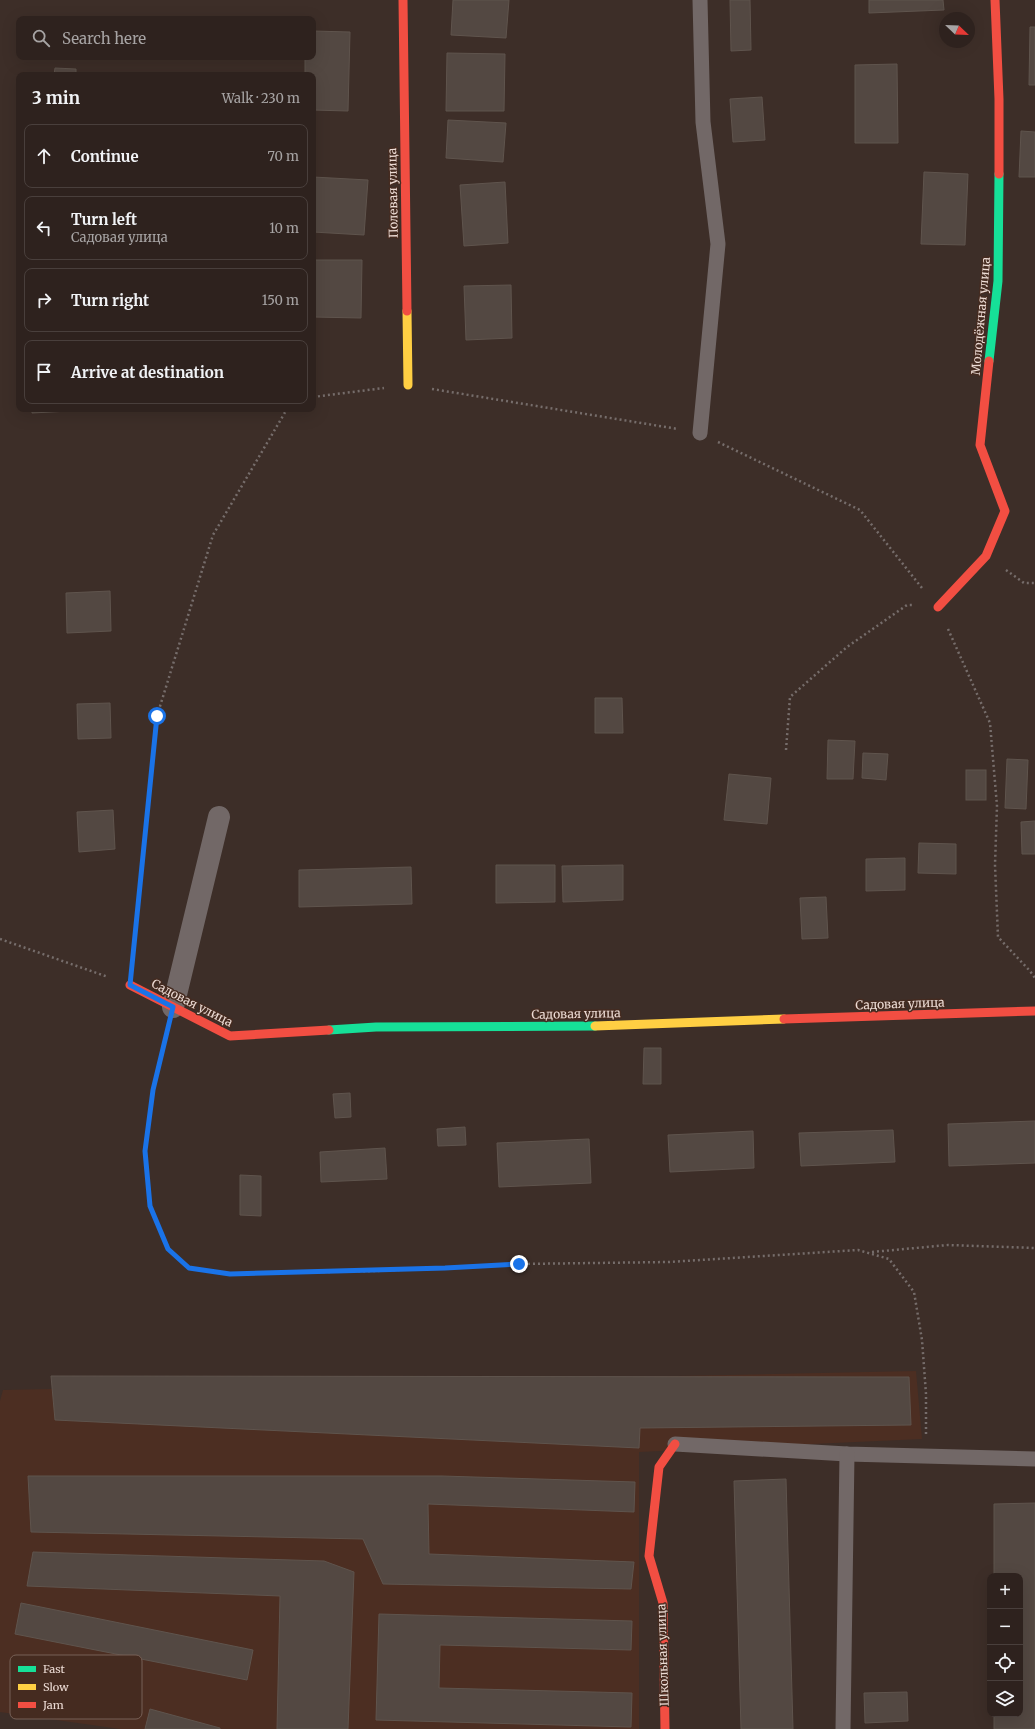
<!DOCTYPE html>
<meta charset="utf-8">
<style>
:root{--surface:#2e221e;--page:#362a27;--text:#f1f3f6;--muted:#a7a4a4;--line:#493f3c}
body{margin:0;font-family:Merriweather,serif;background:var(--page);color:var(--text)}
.controls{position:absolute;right:12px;bottom:12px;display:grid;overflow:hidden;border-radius:8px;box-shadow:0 4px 16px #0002}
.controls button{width:36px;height:36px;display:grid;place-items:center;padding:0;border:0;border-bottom:1px solid var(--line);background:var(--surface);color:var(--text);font:20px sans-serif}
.compass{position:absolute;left:939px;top:12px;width:36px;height:36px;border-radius:50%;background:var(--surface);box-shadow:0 4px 16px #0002;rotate:113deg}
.stop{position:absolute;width:12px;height:12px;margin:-9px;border:3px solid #1a73e8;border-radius:50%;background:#fff}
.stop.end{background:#1a73e8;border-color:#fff;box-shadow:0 1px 4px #0008}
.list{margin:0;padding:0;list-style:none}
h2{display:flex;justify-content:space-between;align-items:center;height:52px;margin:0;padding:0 16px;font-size:17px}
h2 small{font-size:13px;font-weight:400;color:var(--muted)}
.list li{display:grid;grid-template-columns:26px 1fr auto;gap:12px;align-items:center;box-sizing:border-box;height:64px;margin:0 8px 8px;padding:0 8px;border:1px solid var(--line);border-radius:8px}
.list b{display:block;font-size:15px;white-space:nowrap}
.list p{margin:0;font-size:13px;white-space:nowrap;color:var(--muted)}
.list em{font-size:13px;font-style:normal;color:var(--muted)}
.icon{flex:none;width:22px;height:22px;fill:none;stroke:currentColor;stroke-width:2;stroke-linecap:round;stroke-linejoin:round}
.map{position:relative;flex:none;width:1035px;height:1729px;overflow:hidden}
.search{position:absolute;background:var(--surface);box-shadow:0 4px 16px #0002;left:16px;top:16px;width:300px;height:44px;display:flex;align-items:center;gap:10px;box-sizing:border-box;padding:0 14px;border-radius:8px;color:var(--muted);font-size:15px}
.panel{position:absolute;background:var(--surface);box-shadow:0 4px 16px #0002;left:16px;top:72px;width:300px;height:340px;border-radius:8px}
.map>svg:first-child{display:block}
</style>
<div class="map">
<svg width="1035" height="1729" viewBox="0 0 1035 1729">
<rect width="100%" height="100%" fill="#3d2e28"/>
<path fill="#4c2e22" d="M 916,1371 L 922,1439 L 639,1452 L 639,1729 L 120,1729 L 0,1712 L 0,1401 L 3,1390 Z"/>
<g fill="#534842" stroke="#5f544d">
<path d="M 453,0 L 509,0 L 506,38 L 451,35 Z"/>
<path d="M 730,0 L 750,0 L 751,50 L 731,51 Z"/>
<path d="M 869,0 L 943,0 L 944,10 L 869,13 Z"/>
<path d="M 1030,27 L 1035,27 L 1035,85 L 1029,85 Z"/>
<path d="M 313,31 L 350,32 L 348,111 L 313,110 L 313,75 L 305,75 L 305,57 L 313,57 Z"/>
<path d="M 447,53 L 505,54 L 504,111 L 446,111 Z"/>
<path d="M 897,64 L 898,143 L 855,143 L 855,65 Z"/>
<path d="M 55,68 L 76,69 L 76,75 L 54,75 Z"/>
<path d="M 762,97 L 765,140 L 733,142 L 730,99 Z"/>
<path d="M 448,120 L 506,123 L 503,162 L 446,158 Z"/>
<path d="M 1021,131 L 1035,132 L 1035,177 L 1019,177 Z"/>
<path d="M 924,172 L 968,174 L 965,245 L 921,244 Z"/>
<path d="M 313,177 L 368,180 L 364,235 L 313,232 Z"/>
<path d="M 505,182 L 508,243 L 464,246 L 460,185 Z"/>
<path d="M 313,260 L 362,260 L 361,318 L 313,317 Z"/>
<path d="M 511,285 L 512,338 L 466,340 L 464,286 Z"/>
<path d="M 32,409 L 88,409 L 89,410 L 32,413 Z"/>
<path d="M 110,591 L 111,631 L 67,633 L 66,593 Z"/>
<path d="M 595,698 L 622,698 L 623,733 L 595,733 Z"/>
<path d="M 110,703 L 111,738 L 78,739 L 77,704 Z"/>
<path d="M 828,740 L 855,741 L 853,779 L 827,779 Z"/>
<path d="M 863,753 L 888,754 L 886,780 L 862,778 Z"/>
<path d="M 1007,759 L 1028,760 L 1026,809 L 1005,808 Z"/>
<rect x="966" y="770" width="20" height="30"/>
<path d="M 729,774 L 771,778 L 767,824 L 724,820 Z"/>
<path d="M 113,810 L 115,849 L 79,852 L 77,812 Z"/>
<path d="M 1035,821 L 1035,854 L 1022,854 L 1021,822 Z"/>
<path d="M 919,843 L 956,844 L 956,874 L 918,873 Z"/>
<path d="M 905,858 L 905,890 L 866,891 L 866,859 Z"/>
<path d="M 496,865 L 555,865 L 555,902 L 496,903 Z"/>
<path d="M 623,865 L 623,900 L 563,902 L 562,866 Z"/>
<path d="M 411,867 L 412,904 L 299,907 L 299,870 Z"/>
<path d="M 826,897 L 828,938 L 802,939 L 800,898 Z"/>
<path d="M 644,1048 L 661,1048 L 661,1084 L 643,1084 Z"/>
<path d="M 350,1093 L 351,1117 L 335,1118 L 333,1094 Z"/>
<path d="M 1035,1121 L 1035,1163 L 949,1166 L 948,1124 Z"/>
<path d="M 465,1127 L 466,1145 L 438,1146 L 437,1129 Z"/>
<path d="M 893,1130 L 895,1162 L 801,1166 L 799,1133 Z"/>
<path d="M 753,1131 L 754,1168 L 670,1172 L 668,1135 Z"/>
<path d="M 589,1139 L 591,1183 L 499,1187 L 497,1143 Z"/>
<path d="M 385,1148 L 387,1179 L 321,1182 L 320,1152 Z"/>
<path d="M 240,1175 L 261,1176 L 261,1216 L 240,1215 Z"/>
<path d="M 51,1376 L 909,1377 L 911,1425 L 640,1428 L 639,1448 L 55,1420 Z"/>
<path d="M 28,1476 L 442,1476 L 635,1482 L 634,1512 L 428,1504 L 429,1554 L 634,1562 L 631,1589 L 383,1584 L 363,1539 L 31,1532 Z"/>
<path d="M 786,1479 L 793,1729 L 741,1729 L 734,1481 Z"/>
<path d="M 1035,1503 L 1035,1729 L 994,1729 L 994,1714 L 1020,1714 L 1020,1576 L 994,1576 L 994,1504 Z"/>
<path d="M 33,1552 L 324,1561 L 354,1572 L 348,1729 L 277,1729 L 280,1596 L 27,1586 Z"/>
<path d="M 21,1603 L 253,1650 L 247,1680 L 15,1634 Z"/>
<path d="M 379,1614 L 632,1621 L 631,1650 L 440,1645 L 439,1688 L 632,1693 L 631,1727 L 376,1720 Z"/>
<path d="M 907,1692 L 908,1721 L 865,1723 L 864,1693 Z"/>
<path d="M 150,1709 L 220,1728 L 220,1729 L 145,1729 Z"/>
</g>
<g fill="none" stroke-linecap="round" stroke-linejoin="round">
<g stroke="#766d6b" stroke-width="2.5" stroke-dasharray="2 3" stroke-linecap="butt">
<path d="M 432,389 L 678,429"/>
<path d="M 313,397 L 384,388"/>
<path d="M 718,442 L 860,510 L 922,588"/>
<path d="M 1006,570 L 1024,583 L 1035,583"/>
<path d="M 948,629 L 990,723 L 997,806 L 995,865 L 998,937 L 1030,971 L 1035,978"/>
<path d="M 786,750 L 790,697 L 847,647 L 907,605 L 913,605"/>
<path d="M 0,939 L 108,977"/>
<path d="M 133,960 L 157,716 L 213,535 L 287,409"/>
<path d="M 167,1033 L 153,1090 L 145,1151 L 150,1206 L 168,1249 L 189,1268 L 229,1274 L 376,1271 L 519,1264 L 669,1262 L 858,1250 L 889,1259 L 914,1292 L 922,1340 L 926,1394 L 926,1435"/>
<path d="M 872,1252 L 948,1245 L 1035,1248"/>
</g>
<g stroke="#726867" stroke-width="15">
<path d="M 700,0 L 703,122 L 718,244 L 700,433"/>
<path d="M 675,1444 L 847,1454 L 1035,1459"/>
<path d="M 843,1729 L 847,1454"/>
</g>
<path stroke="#726867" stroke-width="22" d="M 173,1007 L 219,817"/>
<g stroke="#16e098" stroke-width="9">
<path d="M 989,361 L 998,281 L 999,174"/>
<path d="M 329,1030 L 376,1027 L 595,1026"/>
</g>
<g stroke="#ffcf43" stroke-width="9">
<path d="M 407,311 L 408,385"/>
<path d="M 595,1026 L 784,1019"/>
</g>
<g stroke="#f24e42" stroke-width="9">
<path d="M 403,0 L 407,311"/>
<path d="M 995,0 L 999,99 L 999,174"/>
<path d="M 938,607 L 986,556 L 1005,511 L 980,445 L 989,361"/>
<path d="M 130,985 L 230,1036 L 329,1030"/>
<path d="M 784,1019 L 1035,1011"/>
<path d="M 665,1729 L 663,1603 L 649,1556 L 659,1467 L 675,1444"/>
</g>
</g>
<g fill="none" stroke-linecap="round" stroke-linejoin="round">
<path stroke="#1a73e8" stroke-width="5" d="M 157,716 L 130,985 L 173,1007 L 153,1090 L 145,1151 L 150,1206 L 168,1249 L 189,1268 L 230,1274 L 445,1268 L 519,1264"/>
</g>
<g text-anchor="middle" stroke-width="3" stroke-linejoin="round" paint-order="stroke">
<g font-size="12" fill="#ecdbd4" stroke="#452b20">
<text transform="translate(393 193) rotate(-91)" y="4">Полевая улица</text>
<text transform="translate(981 316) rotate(-85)" y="4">Молодёжная улица</text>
<text transform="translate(192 1003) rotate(27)" y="4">Садовая улица</text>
<text transform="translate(900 1004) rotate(-2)" y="4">Садовая улица</text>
<text transform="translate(576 1014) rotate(-1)" y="4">Садовая улица</text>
<text transform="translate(663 1655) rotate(-92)" y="4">Школьная улица</text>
</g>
</g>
<rect x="10" y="1655" width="132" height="64" rx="6" fill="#452b20" stroke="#776056" stroke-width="1"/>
<rect x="18" y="1666" width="18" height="6" fill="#16e098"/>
<rect x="18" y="1684" width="18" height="6" fill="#ffcf43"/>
<rect x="18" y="1702" width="18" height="6" fill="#f24e42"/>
<g font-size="11" fill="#ecdbd4">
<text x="43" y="1673">Fast</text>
<text x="43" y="1691">Slow</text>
<text x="43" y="1709">Jam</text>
</g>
</svg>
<div class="controls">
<button>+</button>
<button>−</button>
<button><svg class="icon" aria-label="locate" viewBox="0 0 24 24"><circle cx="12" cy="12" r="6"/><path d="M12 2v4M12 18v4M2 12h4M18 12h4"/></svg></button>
<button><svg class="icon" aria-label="layers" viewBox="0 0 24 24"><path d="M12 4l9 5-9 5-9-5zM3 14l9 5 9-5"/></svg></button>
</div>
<svg class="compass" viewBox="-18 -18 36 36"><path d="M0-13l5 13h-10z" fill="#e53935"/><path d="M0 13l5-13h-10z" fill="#a7a4a4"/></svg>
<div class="stop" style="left:157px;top:716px"></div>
<div class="stop end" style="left:519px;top:1264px"></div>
<div class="search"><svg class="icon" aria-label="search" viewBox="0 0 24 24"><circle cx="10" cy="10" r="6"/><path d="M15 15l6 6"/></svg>Search here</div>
<section class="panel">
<h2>3 min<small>Walk · 230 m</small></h2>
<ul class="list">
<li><svg class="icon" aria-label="ahead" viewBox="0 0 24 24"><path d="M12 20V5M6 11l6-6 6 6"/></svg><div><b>Continue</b></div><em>70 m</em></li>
<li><svg class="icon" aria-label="left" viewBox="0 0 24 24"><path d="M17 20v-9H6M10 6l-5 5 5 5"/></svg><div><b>Turn left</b><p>Садовая улица</p></div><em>10 m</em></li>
<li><svg class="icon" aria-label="right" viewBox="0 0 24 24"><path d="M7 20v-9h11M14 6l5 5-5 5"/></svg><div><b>Turn right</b></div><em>150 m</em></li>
<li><svg class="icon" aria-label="arrive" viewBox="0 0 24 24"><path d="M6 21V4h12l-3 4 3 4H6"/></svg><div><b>Arrive at destination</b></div></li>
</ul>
</section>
</div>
